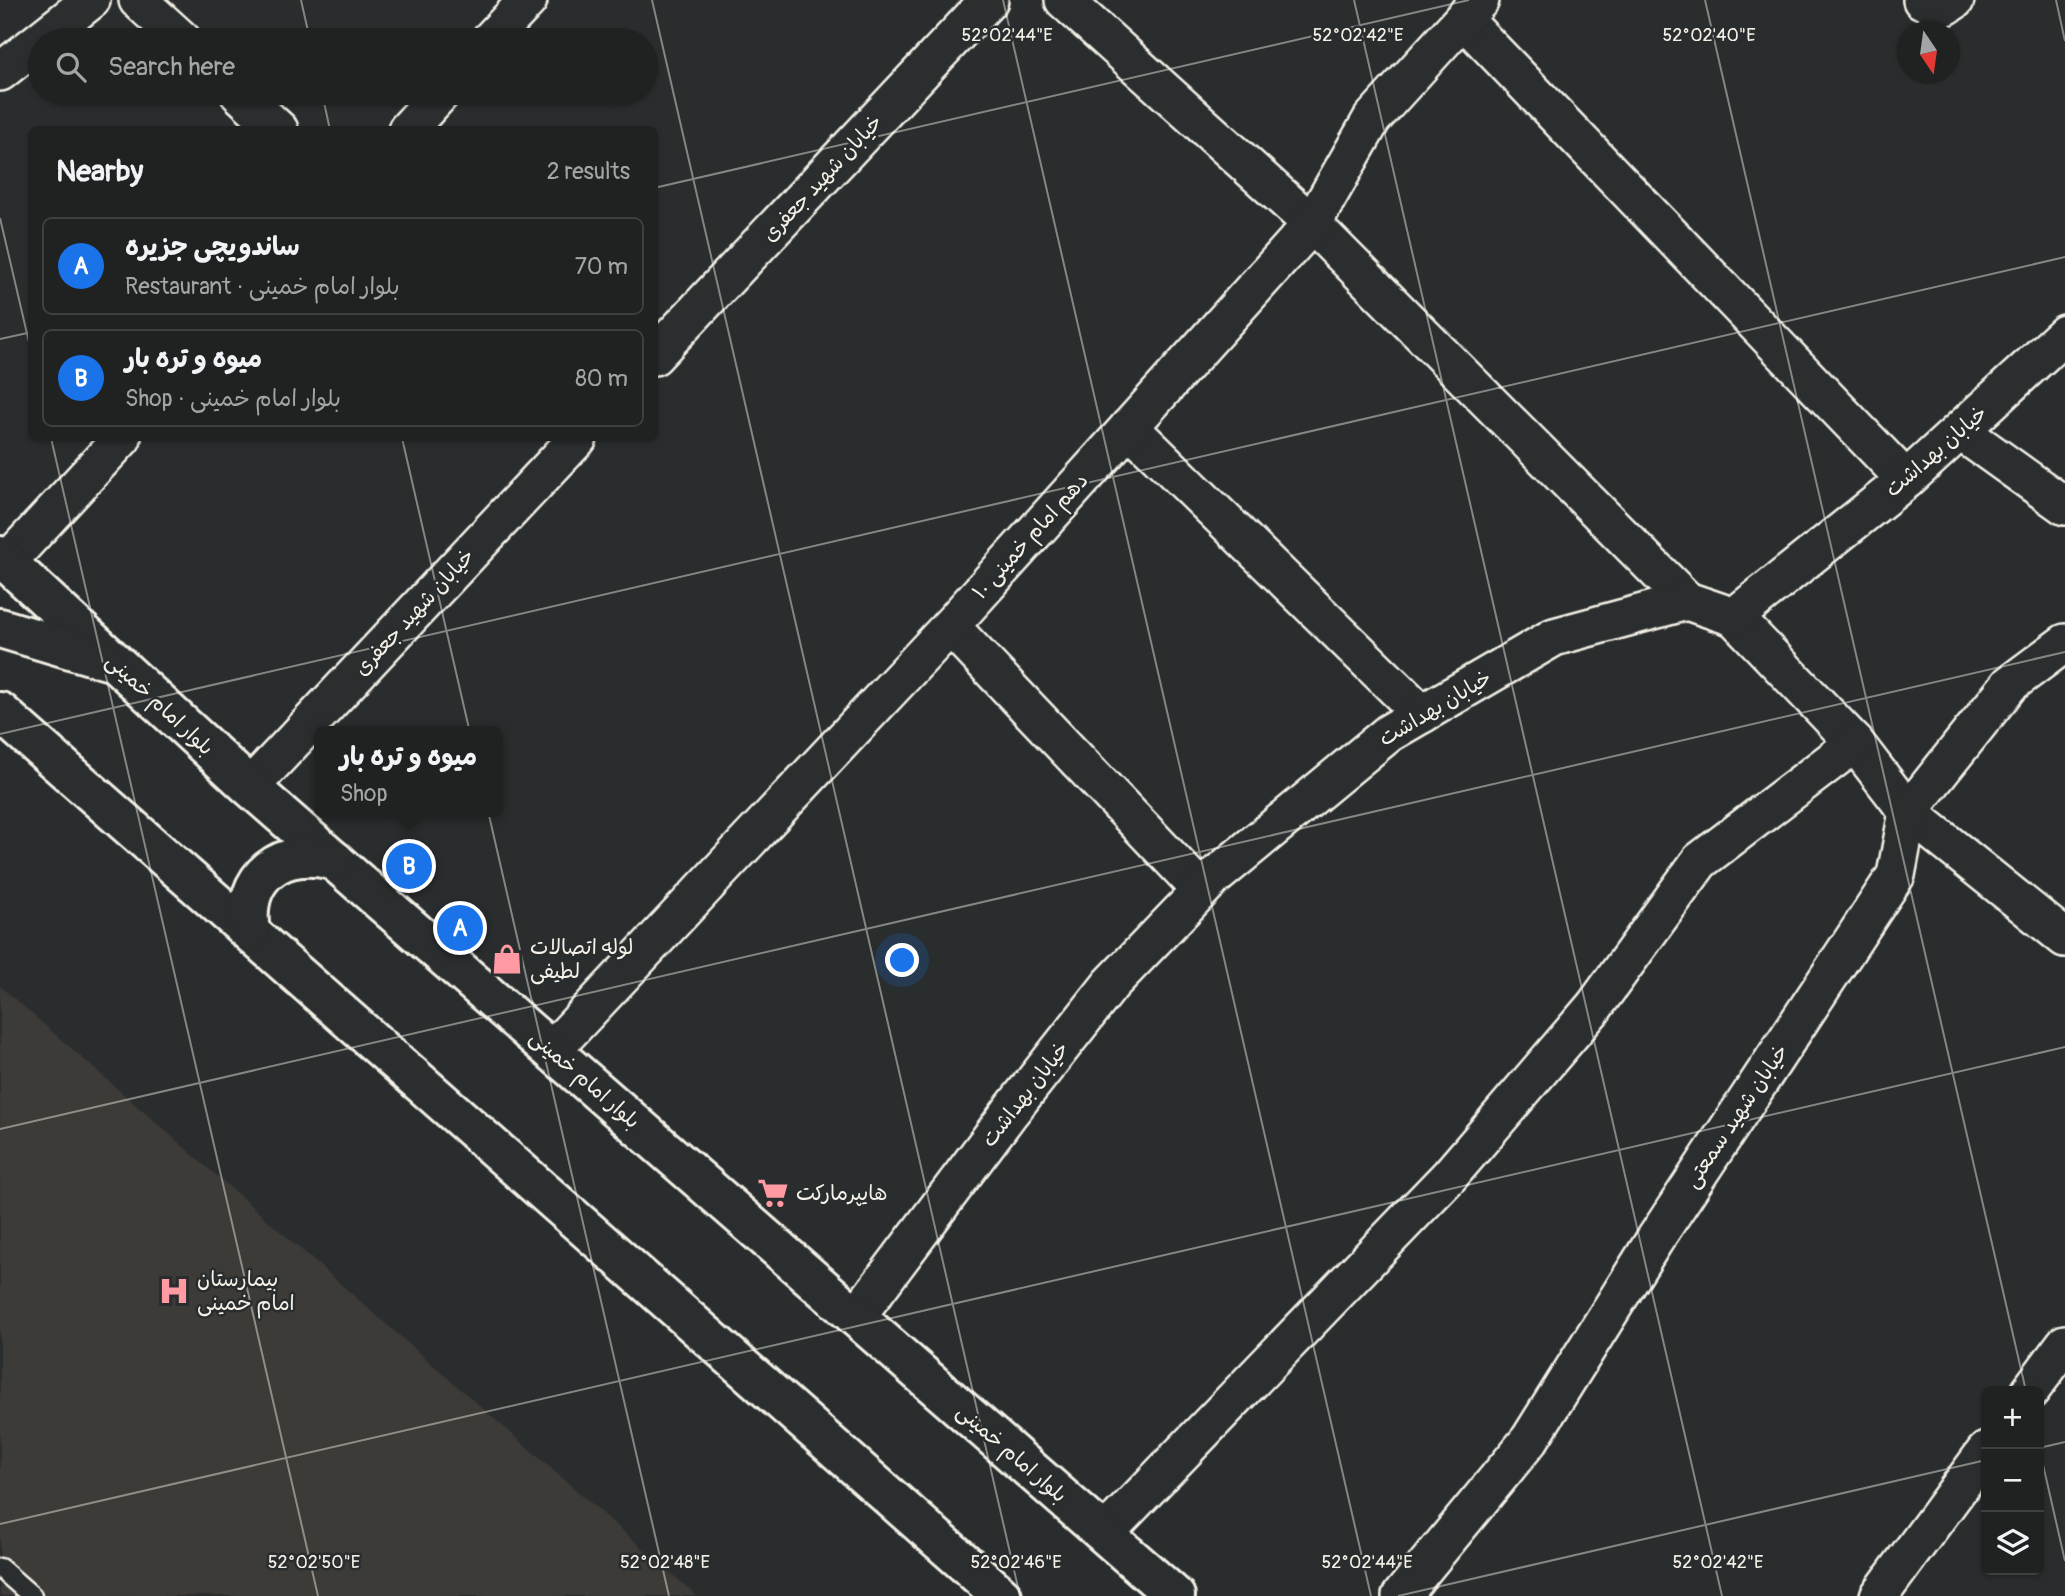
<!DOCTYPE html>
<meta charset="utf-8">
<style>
:root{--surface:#202222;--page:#282a2a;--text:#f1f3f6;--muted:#a2a4a5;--line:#3d3f40;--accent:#1a73e8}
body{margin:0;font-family:Pangolin,"Playpen Sans Arabic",sans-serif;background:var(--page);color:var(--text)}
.controls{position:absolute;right:21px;bottom:21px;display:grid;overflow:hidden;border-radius:10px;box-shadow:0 2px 5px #0004}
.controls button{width:63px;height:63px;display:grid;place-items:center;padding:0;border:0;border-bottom:2px solid var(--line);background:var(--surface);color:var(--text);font:35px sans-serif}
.compass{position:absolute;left:1897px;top:21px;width:63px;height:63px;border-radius:50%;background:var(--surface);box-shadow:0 2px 5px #0004;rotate:167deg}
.you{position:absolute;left:903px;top:961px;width:24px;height:24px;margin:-18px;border:5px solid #fff;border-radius:50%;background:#1a73e8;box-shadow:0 0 0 10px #1a73e833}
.badge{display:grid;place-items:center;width:46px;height:46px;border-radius:50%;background:var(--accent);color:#fff;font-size:23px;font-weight:700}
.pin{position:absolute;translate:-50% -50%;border:4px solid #fff;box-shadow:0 2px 7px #0006}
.popup{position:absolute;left:314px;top:726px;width:189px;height:91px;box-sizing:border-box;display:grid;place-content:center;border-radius:10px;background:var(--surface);filter:drop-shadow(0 2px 5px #0005);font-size:23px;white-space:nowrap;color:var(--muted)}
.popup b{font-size:26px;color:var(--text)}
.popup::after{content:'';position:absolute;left:50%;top:100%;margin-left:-14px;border:14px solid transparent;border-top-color:var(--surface)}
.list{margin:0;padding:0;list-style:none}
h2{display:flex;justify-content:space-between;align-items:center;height:91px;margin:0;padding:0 28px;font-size:30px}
h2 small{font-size:23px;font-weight:400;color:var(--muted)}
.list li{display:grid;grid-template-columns:46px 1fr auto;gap:21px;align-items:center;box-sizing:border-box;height:98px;margin:0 14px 14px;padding:0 14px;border:2px solid var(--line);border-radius:10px}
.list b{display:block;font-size:26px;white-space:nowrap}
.list p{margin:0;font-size:23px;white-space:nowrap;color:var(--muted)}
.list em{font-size:23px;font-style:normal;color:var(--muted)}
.icon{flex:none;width:38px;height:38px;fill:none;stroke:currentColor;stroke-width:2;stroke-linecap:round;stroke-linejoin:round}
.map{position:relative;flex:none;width:2065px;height:1596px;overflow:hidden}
.search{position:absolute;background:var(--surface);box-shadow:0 2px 5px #0004;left:28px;top:28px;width:630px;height:77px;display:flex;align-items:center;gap:18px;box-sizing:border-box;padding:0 24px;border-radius:38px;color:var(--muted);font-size:26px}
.panel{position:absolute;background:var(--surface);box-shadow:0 2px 5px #0004;left:28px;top:126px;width:630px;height:315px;border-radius:10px}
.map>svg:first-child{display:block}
</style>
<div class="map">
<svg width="2065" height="1596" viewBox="0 0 2065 1596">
<rect width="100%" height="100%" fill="#2a2d2e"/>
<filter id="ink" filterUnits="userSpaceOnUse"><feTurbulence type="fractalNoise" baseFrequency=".0143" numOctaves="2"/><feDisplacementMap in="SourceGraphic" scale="14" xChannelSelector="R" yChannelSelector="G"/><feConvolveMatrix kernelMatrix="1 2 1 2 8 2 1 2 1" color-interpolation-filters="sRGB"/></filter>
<g filter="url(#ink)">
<path fill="#3d3a38" d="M 0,986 L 697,1596 L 0,1596 Z"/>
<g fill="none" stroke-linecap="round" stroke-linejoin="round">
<g stroke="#f4f1e8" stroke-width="23">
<path id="service" d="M 0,1568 L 32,1596"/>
</g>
<g stroke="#f4f1e8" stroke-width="42">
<g id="minor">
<path d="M 138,0 L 182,40"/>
<path d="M 1064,0 L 1312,224 L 1687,601"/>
<path d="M 1922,0 L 1946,6 L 1955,0"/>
<path d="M 1463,19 L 1906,480"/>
<path d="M 490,40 L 528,0"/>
<path d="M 0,72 L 91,0"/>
<path d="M 239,93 L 279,130"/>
<path d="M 407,130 L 441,93"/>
<path d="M 654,356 L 989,0"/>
<path d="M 1129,427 L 1422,714"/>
<path d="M 1960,431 L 2065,506"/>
<path d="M 6,563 L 122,438"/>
<path d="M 1734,617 L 1855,743 L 1908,812 L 2065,938"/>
<path d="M 950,626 L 1201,890"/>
<path d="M 250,787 L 578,438"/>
<path d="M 552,1050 L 950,626 L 1312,224 L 1372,119 L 1480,0"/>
<path d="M 856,1317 L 1010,1112 L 1111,984 L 1213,878 L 1389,733 L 1554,637 L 1687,601 L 1734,617 L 1906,480 L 2065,334"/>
<path d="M 2030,1391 L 2065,1344"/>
<path d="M 1104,1534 L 1450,1175 L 1594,1007 L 1700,861 L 1855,743"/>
<path d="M 1401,1596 L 1530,1439 L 1654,1241 L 1896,875 L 1908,812 L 2010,684 L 2065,643"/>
<path d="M 1879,1596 L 1986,1451"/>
</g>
</g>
<g stroke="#f4f1e8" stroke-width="44">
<g id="primary">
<path d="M 0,556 L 250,787 L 1175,1596"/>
<path d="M 0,628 L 107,660"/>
<path d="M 0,712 L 1002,1596"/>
<path d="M 250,932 C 241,876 282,845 335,861"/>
</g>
</g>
<use href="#service" stroke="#2a2d2e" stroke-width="18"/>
<use href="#minor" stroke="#2a2d2e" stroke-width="37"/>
<use href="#primary" stroke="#2a2d2e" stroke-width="38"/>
</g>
</g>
<path fill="none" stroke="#f4f1e8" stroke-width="2" stroke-opacity="0.45" d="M 301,0 L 310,40M 652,0 L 1020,1596M 1003,0 L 1371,1596M 1354,0 L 1722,1596M 1705,0 L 2026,1391M 2056,0 L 2065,41M 322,93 L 330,130M 654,188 L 1469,0M 0,218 L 32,355M 0,339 L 32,332M 51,438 L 318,1596M 402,438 L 669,1596M 0,734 L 2065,257M 0,1129 L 2065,652M 2039,1447 L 2065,1561M 2039,1448 L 2065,1442M 0,1524 L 2065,1047M 1398,1596 L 1986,1460"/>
<defs>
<g id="shop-bare" transform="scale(2.415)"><path d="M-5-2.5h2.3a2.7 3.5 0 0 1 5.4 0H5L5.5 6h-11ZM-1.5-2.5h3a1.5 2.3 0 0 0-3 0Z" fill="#ff9aa2" stroke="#2a2d2e" stroke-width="2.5" paint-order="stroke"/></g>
<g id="supermarket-bare" transform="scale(2.415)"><path d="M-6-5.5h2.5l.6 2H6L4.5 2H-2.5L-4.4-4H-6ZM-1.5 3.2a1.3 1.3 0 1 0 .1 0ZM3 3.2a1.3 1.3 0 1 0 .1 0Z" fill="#ff9aa2" stroke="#2a2d2e" stroke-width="2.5" paint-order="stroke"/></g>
<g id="hospital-bare" transform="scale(2.415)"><path d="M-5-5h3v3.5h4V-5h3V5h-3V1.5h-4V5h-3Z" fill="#ff9aa2" stroke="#2a2d2e" stroke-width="2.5" paint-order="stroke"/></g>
</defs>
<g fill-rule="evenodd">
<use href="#shop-bare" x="507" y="959"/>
<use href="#supermarket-bare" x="773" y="1193"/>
<use href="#hospital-bare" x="174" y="1291"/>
</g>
<g text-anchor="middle" stroke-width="5" stroke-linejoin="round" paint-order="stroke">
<g font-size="21" fill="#f4f1e8" stroke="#2a2d2e">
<text transform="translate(822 178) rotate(-47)" y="7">خیابان شهید جعفری</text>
<text transform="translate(1936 451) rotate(-41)" y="7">خیابان بهداشت</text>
<text transform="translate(1030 536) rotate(-48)" y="7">دهم امام خمینی ۱۰</text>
<text transform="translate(414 612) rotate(-47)" y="7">خیابان شهید جعفری</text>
<text transform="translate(160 704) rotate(43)" y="7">بلوار امام خمینی</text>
<text transform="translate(1435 708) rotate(-31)" y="7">خیابان بهداشت</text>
<text transform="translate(585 1079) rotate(41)" y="7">بلوار امام خمینی</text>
<text transform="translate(1025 1094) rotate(-52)" y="7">خیابان بهداشت</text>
<text transform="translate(1736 1116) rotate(-56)" y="7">خیابان شهید سمعتی</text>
<text transform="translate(1012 1453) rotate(41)" y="7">بلوار امام خمینی</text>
</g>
<g font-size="21" fill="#f4f1e8" stroke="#2a2d2e" text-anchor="start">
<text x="530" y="954">لوله اتصالات<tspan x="530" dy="24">لطیفی</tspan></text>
<text x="796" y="1200">هایپرمارکت</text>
<text x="197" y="1286">بیمارستان<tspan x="197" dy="24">امام خمینی</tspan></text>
</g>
</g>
<g font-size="18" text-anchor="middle" fill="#f4f1e8" stroke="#2a2d2e" stroke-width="5" stroke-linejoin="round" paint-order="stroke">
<text x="1007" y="41">52°02'44"E</text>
<text x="1358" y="41">52°02'42"E</text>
<text x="1709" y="41">52°02'40"E</text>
<text x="314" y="1568">52°02'50"E</text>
<text x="665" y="1568">52°02'48"E</text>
<text x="1016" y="1568">52°02'46"E</text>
<text x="1367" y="1568">52°02'44"E</text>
<text x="1718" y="1568">52°02'42"E</text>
</g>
</svg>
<div class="controls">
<button>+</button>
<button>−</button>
<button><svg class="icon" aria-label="layers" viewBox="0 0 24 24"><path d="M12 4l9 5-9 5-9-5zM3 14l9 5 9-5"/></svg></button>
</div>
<svg class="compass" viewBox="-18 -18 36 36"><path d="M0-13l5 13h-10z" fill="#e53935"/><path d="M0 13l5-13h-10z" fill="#a2a4a5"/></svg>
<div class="you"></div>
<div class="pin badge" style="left:460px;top:928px">A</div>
<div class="pin badge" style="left:409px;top:866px">B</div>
<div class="popup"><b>میوه و تره بار</b>Shop</div>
<div class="search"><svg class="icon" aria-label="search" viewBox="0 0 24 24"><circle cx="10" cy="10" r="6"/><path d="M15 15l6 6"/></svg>Search here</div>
<section class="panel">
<h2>Nearby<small>2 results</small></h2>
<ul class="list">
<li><span class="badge">A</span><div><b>ساندویچی جزیره</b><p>Restaurant · بلوار امام خمینی</p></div><em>70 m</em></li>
<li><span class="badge">B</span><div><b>میوه و تره بار</b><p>Shop · بلوار امام خمینی</p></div><em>80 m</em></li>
</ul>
</section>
</div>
